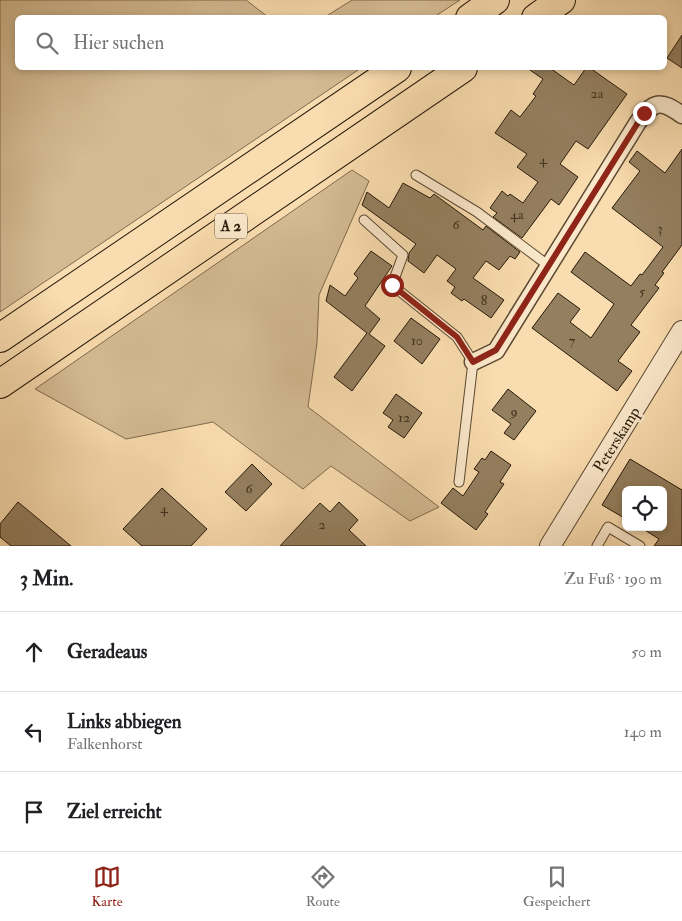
<!DOCTYPE html>
<html lang="de">
<meta charset="utf-8">
<style>
:root{--surface:#fff;--page:#f2f2f2;--text:#202124;--muted:#757577;--line:#e0e0e0;--accent:#8f2418}
body{margin:0;font-family:"IM FELL Double Pica",serif;background:var(--page);color:var(--text)}
.controls{position:absolute;right:15px;bottom:15px;display:grid;overflow:hidden;border-radius:8px;box-shadow:0 2px 8px #0003}
.controls button{width:45px;height:45px;display:grid;place-items:center;padding:0;border:0;border-bottom:1px solid var(--line);background:var(--surface);color:var(--text);font:25px sans-serif}
.stop{position:absolute;width:15px;height:15px;margin:-11px;border:4px solid #8f2418;border-radius:50%;background:#fff}
.stop.end{background:#8f2418;border-color:#fff;box-shadow:0 1px 5px #0008}
.list{margin:0;padding:0;list-style:none}
h2{display:flex;justify-content:space-between;align-items:center;height:65px;margin:0;padding:0 20px;font-size:21px}
h2 small{font-size:16px;font-weight:400;color:var(--muted)}
.list li{display:grid;grid-template-columns:32px 1fr auto;gap:15px;align-items:center;box-sizing:border-box;height:80px;padding:0 20px;border-top:1px solid var(--line)}
.list b{display:block;font-size:19px;white-space:nowrap}
.list p{margin:0;font-size:16px;white-space:nowrap;color:var(--muted)}
.list em{font-size:16px;font-style:normal;color:var(--muted)}
.icon{flex:none;width:28px;height:28px;fill:none;stroke:currentColor;stroke-width:2;stroke-linecap:round;stroke-linejoin:round}
.map{position:relative;flex:none;width:682px;height:546px;overflow:hidden}
.search{position:absolute;background:var(--surface);box-shadow:0 2px 8px #0003;left:15px;right:15px;top:15px;height:55px;display:flex;align-items:center;gap:12px;box-sizing:border-box;padding:0 18px;border-radius:8px;color:var(--muted);font-size:19px}
.sheet{height:305px;background:var(--surface)}
nav{display:flex;justify-content:space-around;align-items:center;box-sizing:border-box;height:70px;border-top:1px solid var(--line);background:var(--surface);font-size:14px;color:var(--muted)}
nav a{display:grid;justify-items:center;gap:2px}
nav .on{color:var(--accent)}
.map>svg:first-child{display:block}
</style>
<div class="map">
<svg width="682" height="546" viewBox="0 0 682 546">
<rect width="100%" height="100%" fill="#f9dcaf"/>
<filter id="stains"><feTurbulence type="fractalNoise" baseFrequency=".004" numOctaves="4"/><feColorMatrix values="0 0 0 0 .2 0 0 0 0 .09 0 0 0 0 .02 0 0 0 .5 -.17"/></filter>
<radialGradient id="worn" r=".72"><stop offset=".6" stop-color="#630" stop-opacity="0"/><stop offset="1" stop-color="#630" stop-opacity=".3"/></radialGradient>
<g fill="#d5bb93" stroke="#7e6a4e">
<path d="M 0,0 L 246,0 L 268,17 L 18,18 L 18,68 L 361,68 L 0,312 Z"/>
<path d="M 352,0 L 460,0 L 434,17 L 325,17 Z"/>
<path d="M 352,170 L 369,181 L 319,295 L 317,343 L 308,407 L 439,507 L 410,521 L 331,466 L 303,489 L 213,422 L 126,439 L 35,389 Z"/>
</g>
<g fill="#947f5f" stroke="#271a09">
<path d="M 682,35 L 682,68 L 667,58 Z"/>
<path d="M 527,68 L 550,68 L 574,85 L 586,68 L 590,68 L 627,94 L 588,149 L 576,141 L 560,164 L 578,177 L 559,205 L 551,199 L 522,238 L 493,217 L 497,213 L 490,208 L 502,191 L 508,196 L 510,194 L 523,203 L 538,182 L 517,167 L 527,154 L 495,133 L 511,110 L 520,117 L 536,96 L 533,94 L 543,79 Z"/>
<path d="M 682,149 L 682,245 L 662,272 L 664,273 L 655,285 L 659,288 L 631,325 L 640,332 L 618,361 L 632,371 L 617,391 L 532,328 L 558,293 L 580,309 L 570,322 L 591,338 L 614,304 L 571,272 L 585,252 L 631,286 L 640,274 L 642,275 L 663,247 L 612,208 L 640,171 L 629,162 L 637,151 L 665,173 Z"/>
<path d="M 403,183 L 430,198 L 434,194 L 483,230 L 486,226 L 520,252 L 515,259 L 510,256 L 499,270 L 486,261 L 473,278 L 504,300 L 491,318 L 464,299 L 462,301 L 451,293 L 455,287 L 447,281 L 456,269 L 437,255 L 424,273 L 408,261 L 409,253 L 416,244 L 362,205 L 367,192 L 389,208 Z"/>
<path d="M 371,251 L 392,266 L 365,306 L 380,319 L 369,334 L 385,346 L 352,391 L 334,377 L 367,333 L 326,301 L 330,285 L 345,296 L 358,278 L 354,274 Z"/>
<path d="M 411,318 L 440,339 L 422,364 L 394,341 Z"/>
<path d="M 508,389 L 536,411 L 514,440 L 504,433 L 511,424 L 492,410 Z"/>
<path d="M 396,394 L 422,413 L 404,438 L 388,427 L 393,420 L 383,413 Z"/>
<path d="M 491,451 L 511,465 L 500,482 L 504,484 L 485,512 L 488,514 L 476,530 L 441,503 L 453,488 L 463,496 L 479,472 L 474,469 L 482,458 L 485,460 Z"/>
<path d="M 630,459 L 682,490 L 682,546 L 654,546 L 659,539 L 640,527 L 663,527 L 663,490 L 626,490 L 626,519 L 602,505 Z"/>
<path d="M 252,464 L 272,484 L 246,511 L 225,492 Z"/>
<path d="M 162,488 L 207,529 L 191,546 L 142,546 L 123,529 Z"/>
<path d="M 18,502 L 71,546 L 11,546 L 0,537 L 0,524 Z"/>
<path d="M 339,502 L 358,520 L 349,530 L 366,546 L 280,546 L 320,503 L 330,512 Z"/>
</g>
<g fill="none" stroke-linecap="round" stroke-linejoin="round">
<g stroke="#5c4a32" stroke-width="11">
<g id="service">
<path d="M 416,175 L 477,212 L 549,266"/>
<path d="M 364,220 L 403,255 L 392,285 L 457,337 L 473,362 L 459,482"/>
<path d="M 597,546 L 608,527 L 640,546"/>
</g>
</g>
<g stroke="#5c4a32" stroke-width="19">
<path id="minor" d="M 473,362 L 496,351 L 638,122 C 654,101 660,99 682,115"/>
</g>
<g stroke="#5c4a32" stroke-width="22">
<path id="tertiary" d="M 550,546 L 682,331"/>
</g>
<g stroke="#271a09" stroke-width="30">
<g id="motorway">
<path d="M 470,18 L 495,0"/>
<path d="M 536,18 L 561,0"/>
<path d="M 0,338 L 397,68"/>
<path d="M 0,384 L 463,68"/>
</g>
</g>
<use href="#service" stroke="#fbe8cb" stroke-width="9"/>
<use href="#minor" stroke="#fbe8cb" stroke-width="16"/>
<use href="#tertiary" stroke="#fbe8cb" stroke-width="20"/>
<use href="#motorway" stroke="#f9dcaf" stroke-width="28"/>
</g>
<g fill="none" stroke-linecap="round" stroke-linejoin="round">
<path stroke="#8f2418" stroke-width="6" d="M 392,285 L 457,337 L 473,362 L 496,350 L 644,113"/>
</g>
<g text-anchor="middle" stroke-width="4.5" stroke-linejoin="round" paint-order="stroke">
<g font-size="14" fill="#42331e">
<text x="597" y="98">2a</text>
<text x="543" y="164">4</text>
<text x="517" y="219">4a</text>
<text x="456" y="229">6</text>
<text x="660" y="233">3</text>
<text x="642" y="296">5</text>
<text x="484" y="305">8</text>
<text x="417" y="345">10</text>
<text x="572" y="345">7</text>
<text x="514" y="416">9</text>
<text x="404" y="422">12</text>
<text x="249" y="493">6</text>
<text x="164" y="513">4</text>
<text x="322" y="529">2</text>
</g>
<rect fill="#fbe8cb" stroke="#675843" stroke-width="1" x="215" y="213.5" width="32" height="25" rx="4"/>
<g font-size="15" font-weight="bold" fill="#271a09">
<text x="231" y="231">A 2</text>
</g>
<g font-size="16" fill="#271a09" stroke="#fbe8cb">
<text transform="translate(616 439) rotate(-58)" y="6">Peterskamp</text>
</g>
</g>
<rect width="100%" height="100%" filter="url(#stains)"/>
<rect width="100%" height="100%" fill="url(#worn)"/>
</svg>
<div class="controls">
<button><svg class="icon" aria-label="locate" viewBox="0 0 24 24"><circle cx="12" cy="12" r="6"/><path d="M12 2v4M12 18v4M2 12h4M18 12h4"/></svg></button>
</div>
<div class="stop" style="left:392px;top:285px"></div>
<div class="stop end" style="left:644px;top:113px"></div>
<div class="search"><svg class="icon" aria-label="search" viewBox="0 0 24 24"><circle cx="10" cy="10" r="6"/><path d="M15 15l6 6"/></svg>Hier suchen</div>
</div>
<section class="sheet">
<h2>3 Min.<small>Zu Fuß · 190 m</small></h2>
<ul class="list">
<li><svg class="icon" aria-label="ahead" viewBox="0 0 24 24"><path d="M12 20V5M6 11l6-6 6 6"/></svg><div><b>Geradeaus</b></div><em>50 m</em></li>
<li><svg class="icon" aria-label="left" viewBox="0 0 24 24"><path d="M17 20v-9H6M10 6l-5 5 5 5"/></svg><div><b>Links abbiegen</b><p>Falkenhorst</p></div><em>140 m</em></li>
<li><svg class="icon" aria-label="arrive" viewBox="0 0 24 24"><path d="M6 21V4h12l-3 4 3 4H6"/></svg><div><b>Ziel erreicht</b></div></li>
</ul>
</section>
<nav>
<a class="on"><svg class="icon" aria-label="map" viewBox="0 0 24 24"><path d="M3 6l6-2 6 2 6-2v14l-6 2-6-2-6 2zM9 4v14M15 6v14"/></svg>Karte</a>
<a><svg class="icon" aria-label="directions" viewBox="0 0 24 24"><path d="M12 3l9 9-9 9-9-9zM9 14v-3h6M13 9l2 2-2 2"/></svg>Route</a>
<a><svg class="icon" aria-label="saved" viewBox="0 0 24 24"><path d="M7 4h10v16l-5-4-5 4z"/></svg>Gespeichert</a>
</nav>
